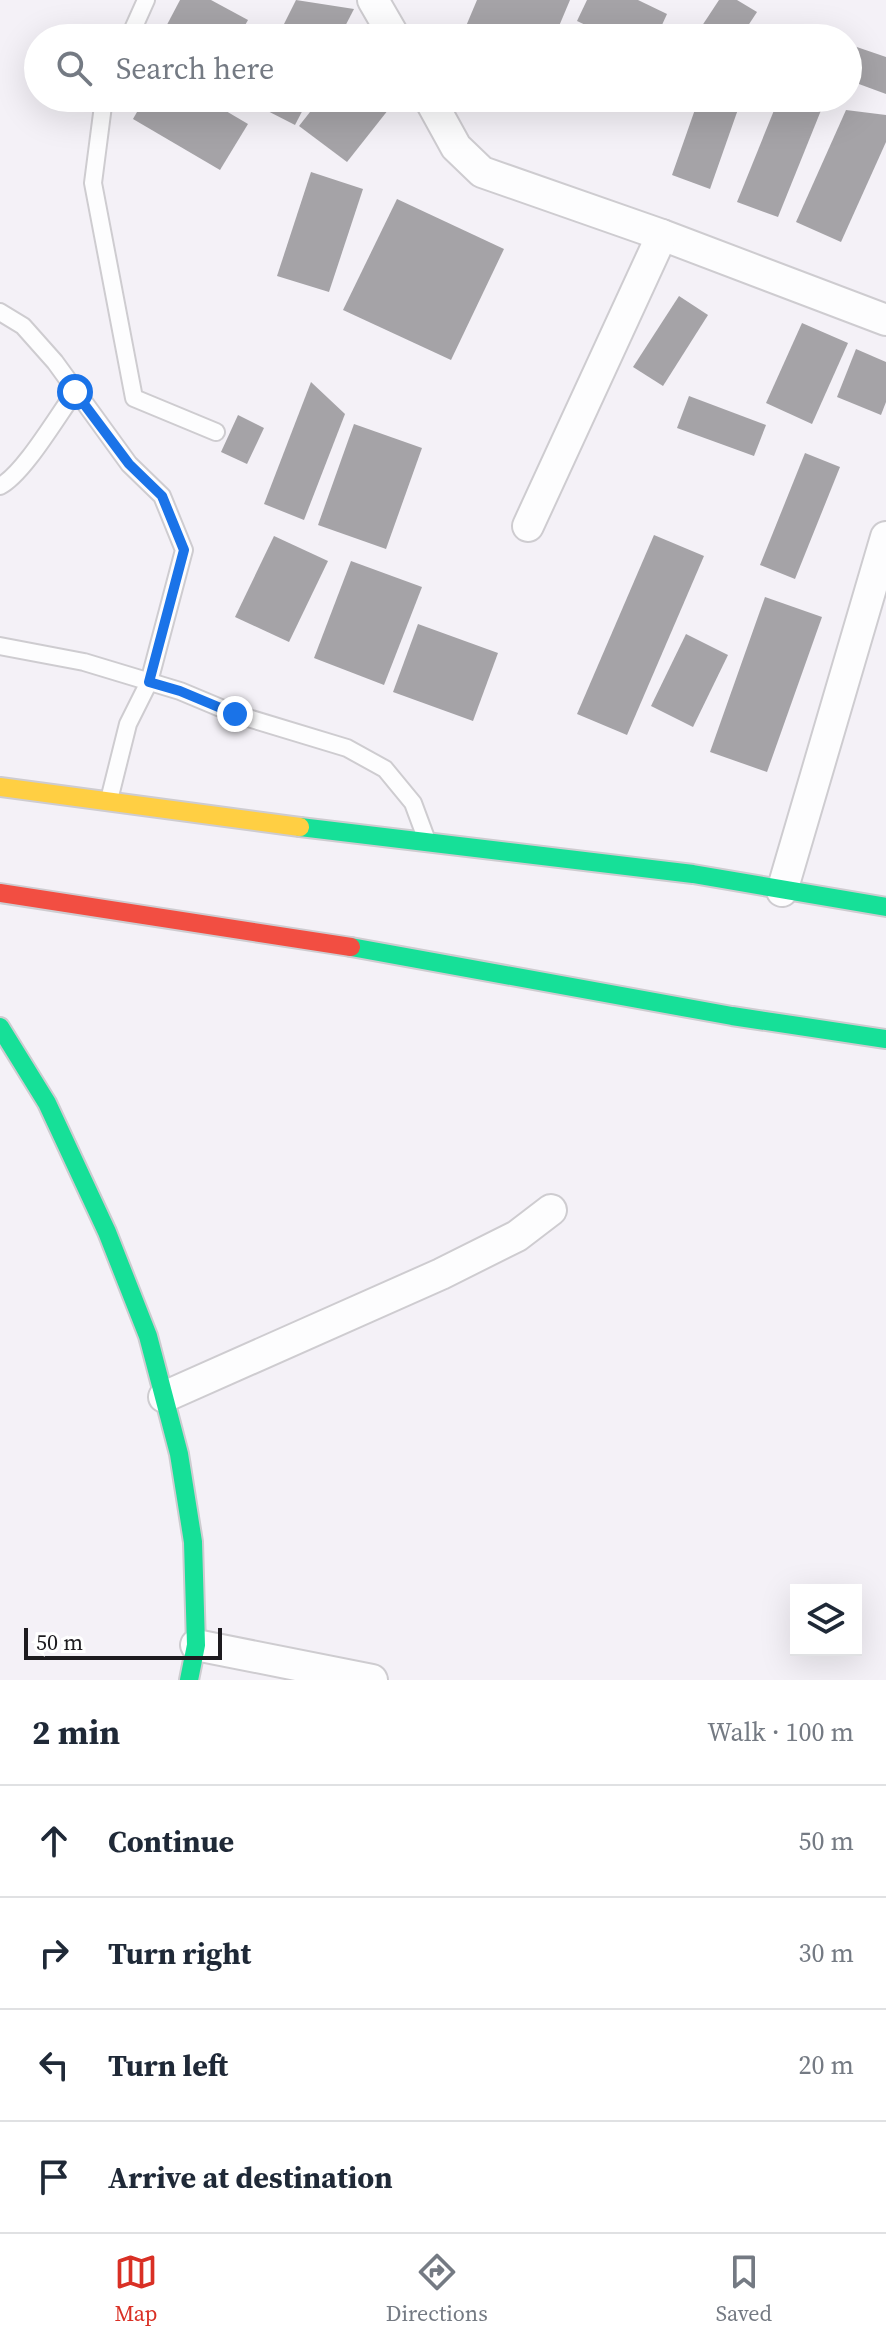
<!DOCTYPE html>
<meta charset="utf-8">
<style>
:root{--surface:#fff;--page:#f6f6f7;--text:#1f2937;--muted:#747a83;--line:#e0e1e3;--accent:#d93025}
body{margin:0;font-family:"Source Serif 4",serif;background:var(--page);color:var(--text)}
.controls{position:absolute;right:24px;bottom:24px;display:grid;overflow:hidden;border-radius:0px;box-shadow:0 8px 32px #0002}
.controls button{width:72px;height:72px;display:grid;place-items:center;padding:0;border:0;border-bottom:2px solid var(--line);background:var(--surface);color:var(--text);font:40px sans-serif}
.scale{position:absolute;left:24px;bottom:20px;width:198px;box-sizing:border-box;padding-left:8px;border:4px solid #1d1b1f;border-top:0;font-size:22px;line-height:28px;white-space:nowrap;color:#1d1b1f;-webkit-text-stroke:6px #fff;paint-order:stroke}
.stop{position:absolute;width:24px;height:24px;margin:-18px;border:6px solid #1a73e8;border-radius:50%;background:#fff}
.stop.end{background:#1a73e8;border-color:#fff;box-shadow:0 2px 8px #0008}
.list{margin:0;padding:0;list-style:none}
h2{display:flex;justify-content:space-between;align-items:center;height:104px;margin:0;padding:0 32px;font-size:34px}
h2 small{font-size:26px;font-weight:400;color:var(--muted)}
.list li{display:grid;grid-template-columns:52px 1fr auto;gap:24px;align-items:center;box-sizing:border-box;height:112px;padding:0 32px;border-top:2px solid var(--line)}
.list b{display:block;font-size:30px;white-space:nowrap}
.list em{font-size:26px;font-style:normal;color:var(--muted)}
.icon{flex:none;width:44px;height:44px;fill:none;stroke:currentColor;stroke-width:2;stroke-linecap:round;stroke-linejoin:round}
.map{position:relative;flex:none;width:886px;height:1680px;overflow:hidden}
.search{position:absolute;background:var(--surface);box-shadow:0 8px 32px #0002;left:24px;right:24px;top:24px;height:88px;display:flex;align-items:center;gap:20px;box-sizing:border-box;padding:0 28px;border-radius:44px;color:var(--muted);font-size:30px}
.sheet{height:552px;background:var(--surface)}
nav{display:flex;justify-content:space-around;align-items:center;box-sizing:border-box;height:112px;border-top:2px solid var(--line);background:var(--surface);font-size:22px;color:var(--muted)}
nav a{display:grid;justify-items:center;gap:4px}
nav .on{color:var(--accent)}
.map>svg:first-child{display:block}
</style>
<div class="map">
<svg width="886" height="1680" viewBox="0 0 886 1680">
<rect width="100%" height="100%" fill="#f4f1f7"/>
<g fill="#a5a3a7">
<path d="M 180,0 L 211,0 L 248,20 L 238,38 L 160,38 Z"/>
<path d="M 296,0 L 354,9 L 339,38 L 277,38 Z"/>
<path d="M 477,0 L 570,0 L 554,38 L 461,38 Z"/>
<path d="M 587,0 L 638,0 L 667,14 L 656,38 L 613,38 L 577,21 Z"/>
<path d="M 719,0 L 737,0 L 757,12 L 740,38 L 694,38 Z"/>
<path d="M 848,44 L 886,57 L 886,94 L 848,80 Z"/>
<path d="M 145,98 L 204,98 L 248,124 L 220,170 L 133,119 Z"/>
<path d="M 242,98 L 309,98 L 295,125 Z"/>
<path d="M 321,98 L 393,98 L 396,100 L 347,162 L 299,126 Z"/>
<path d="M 699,98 L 742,98 L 710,189 L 672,175 Z"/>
<path d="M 779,98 L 826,98 L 778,217 L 737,202 Z"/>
<path d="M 846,110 L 886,115 L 886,142 L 841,242 L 796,222 Z"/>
<path d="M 311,172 L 363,189 L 329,292 L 277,276 Z"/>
<path d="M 397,199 L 504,249 L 451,360 L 343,310 Z"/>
<path d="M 679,296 L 708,315 L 663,386 L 633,367 Z"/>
<path d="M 802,323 L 848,343 L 812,424 L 766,403 Z"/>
<path d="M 856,349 L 886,362 L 886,402 L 881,415 L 837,397 Z"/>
<path d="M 311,382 L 345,414 L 304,520 L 264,504 Z"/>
<path d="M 689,396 L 766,425 L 754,456 L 677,428 Z"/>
<path d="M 238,415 L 264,428 L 247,464 L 221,452 Z"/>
<path d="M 354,424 L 422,448 L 386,549 L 318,525 Z"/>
<path d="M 805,453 L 840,467 L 795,579 L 760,565 Z"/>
<path d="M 654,535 L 704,556 L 627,735 L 577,714 Z"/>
<path d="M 274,536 L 328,561 L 289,642 L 235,617 Z"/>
<path d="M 351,561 L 422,587 L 384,685 L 314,658 Z"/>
<path d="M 765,597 L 822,617 L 767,772 L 710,752 Z"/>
<path d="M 418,624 L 498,653 L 473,721 L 393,692 Z"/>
<path d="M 686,634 L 728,655 L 693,727 L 651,706 Z"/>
</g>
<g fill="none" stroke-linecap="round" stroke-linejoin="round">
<g stroke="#ceccd0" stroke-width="20">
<g id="lane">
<path d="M 129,38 L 146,0"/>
<path d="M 104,98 L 93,183 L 134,398 L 216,432"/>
<path d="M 0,312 L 23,326 L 55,362 L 129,464 L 162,496 L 184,550 L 149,682 L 128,724 L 109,800"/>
<path d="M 0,486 C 23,475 58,415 75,392"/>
<path d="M 0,646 L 84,662 L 180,691 L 235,714 L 347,748 L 385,769 L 413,803 L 426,838"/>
</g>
</g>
<g stroke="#ceccd0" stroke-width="34">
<g id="street">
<path d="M 373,0 L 395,38"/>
<path d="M 429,98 L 456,147 L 482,172 L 662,235 L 886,320"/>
<path d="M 528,526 L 662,235"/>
<path d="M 782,891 L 886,537"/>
<path d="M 164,1397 L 441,1274 L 517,1236 L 551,1210"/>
<path d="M 196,1645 L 372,1680"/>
</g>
</g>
<g stroke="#ceccd0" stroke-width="22">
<g id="fast">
<path d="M 300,827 L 693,874 L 886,907"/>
<path d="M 351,947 L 732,1016 L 886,1039"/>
<path d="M 0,1027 L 47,1103 L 107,1232 L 148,1336 L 179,1454 L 193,1542 L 196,1645 L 189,1680"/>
</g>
</g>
<g stroke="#ceccd0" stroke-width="22">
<path id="slow" d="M 0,787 L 300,827"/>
</g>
<g stroke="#ceccd0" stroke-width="22">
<path id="jam" d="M 0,893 L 351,947"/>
</g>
<use href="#lane" stroke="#fdfdfe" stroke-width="16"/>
<use href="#street" stroke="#fdfdfe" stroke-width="30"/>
<use href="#fast" stroke="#16e098" stroke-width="18"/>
<use href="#slow" stroke="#ffcf43" stroke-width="18"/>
<use href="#jam" stroke="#f24e42" stroke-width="18"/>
</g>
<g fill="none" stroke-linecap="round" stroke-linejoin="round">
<path stroke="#1a73e8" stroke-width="10" d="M 75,392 L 129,464 L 162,496 L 184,550 L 149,682 L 180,691 L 235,714"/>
</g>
</svg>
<div class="controls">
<button><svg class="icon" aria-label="layers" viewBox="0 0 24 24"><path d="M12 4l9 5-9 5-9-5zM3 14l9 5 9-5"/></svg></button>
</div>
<div class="scale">50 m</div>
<div class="stop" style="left:75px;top:392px"></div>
<div class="stop end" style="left:235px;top:714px"></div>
<div class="search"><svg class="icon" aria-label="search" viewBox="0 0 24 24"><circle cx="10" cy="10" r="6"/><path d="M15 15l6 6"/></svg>Search here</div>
</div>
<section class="sheet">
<h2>2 min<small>Walk · 100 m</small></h2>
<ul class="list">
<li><svg class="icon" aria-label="ahead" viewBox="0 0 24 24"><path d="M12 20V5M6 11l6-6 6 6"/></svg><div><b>Continue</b></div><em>50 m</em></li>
<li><svg class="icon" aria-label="right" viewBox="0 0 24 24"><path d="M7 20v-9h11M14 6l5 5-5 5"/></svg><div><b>Turn right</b></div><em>30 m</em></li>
<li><svg class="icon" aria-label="left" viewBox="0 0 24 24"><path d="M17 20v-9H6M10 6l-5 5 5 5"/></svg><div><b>Turn left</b></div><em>20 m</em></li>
<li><svg class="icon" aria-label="arrive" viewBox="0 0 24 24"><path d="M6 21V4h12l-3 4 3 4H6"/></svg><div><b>Arrive at destination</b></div></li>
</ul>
</section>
<nav>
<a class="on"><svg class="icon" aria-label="map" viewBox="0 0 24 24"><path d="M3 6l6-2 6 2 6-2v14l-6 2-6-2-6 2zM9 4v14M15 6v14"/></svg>Map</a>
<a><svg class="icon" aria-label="directions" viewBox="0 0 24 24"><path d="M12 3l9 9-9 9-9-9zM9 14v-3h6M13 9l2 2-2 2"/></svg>Directions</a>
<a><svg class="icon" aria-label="saved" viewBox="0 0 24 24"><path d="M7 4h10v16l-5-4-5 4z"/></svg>Saved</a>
</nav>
